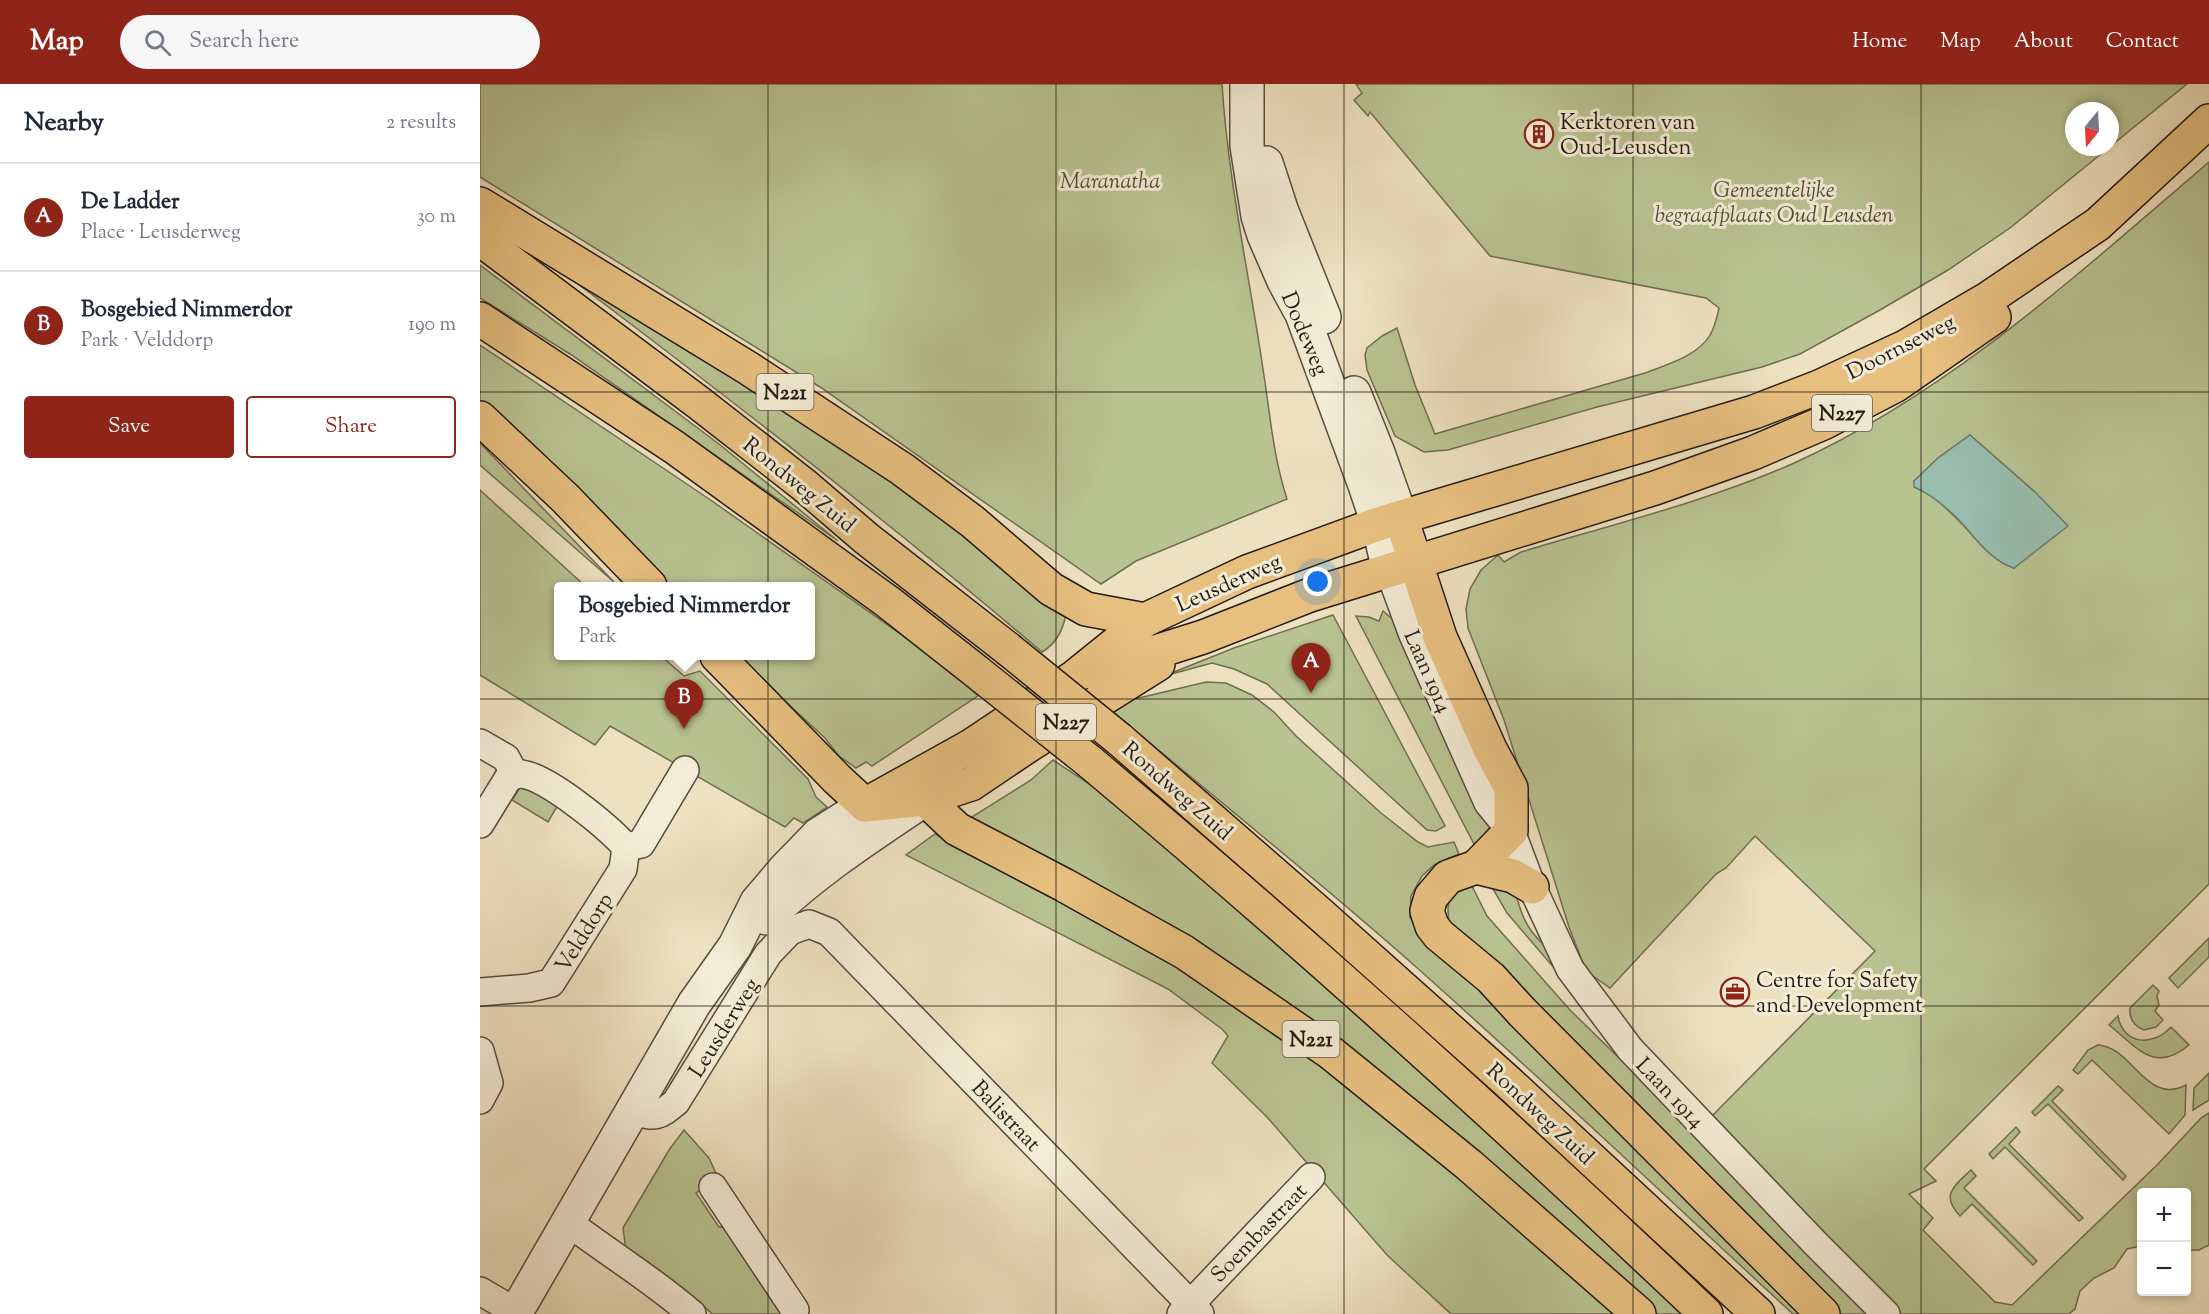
<!DOCTYPE html>
<meta charset="utf-8">
<style>
:root{--surface:#fff;--page:#f6f6f7;--text:#1f2937;--muted:#747a83;--line:#e0e1e3;--accent:#8f2418}
body{margin:0;font-family:"Sorts Mill Goudy",serif;background:var(--page);color:var(--text)}
.controls{position:absolute;right:18px;bottom:18px;display:grid;overflow:hidden;border-radius:6px;box-shadow:0 3px 9px #0003}
.controls button{width:54px;height:54px;display:grid;place-items:center;padding:0;border:0;border-bottom:2px solid var(--line);background:var(--surface);color:var(--text);font:30px sans-serif}
.compass{position:absolute;left:1585px;top:18px;width:54px;height:54px;border-radius:50%;background:var(--surface);box-shadow:0 3px 9px #0003;rotate:198deg}
.you{position:absolute;left:838px;top:498px;width:21px;height:21px;margin:-15px;border:4px solid #fff;border-radius:50%;background:#1a73e8;box-shadow:0 0 0 9px #1a73e833}
.badge{display:grid;place-items:center;width:39px;height:39px;border-radius:50%;background:var(--accent);color:#fff;font-size:20px;font-weight:700}
.pin{position:absolute;translate:-50% -50px;filter:drop-shadow(0 2px 3px #0008)}
.pin::after{content:'';position:absolute;top:32px;width:21px;height:18px;background:inherit;clip-path:polygon(0 0,100% 0,50% 100%)}
.popup{position:absolute;left:74px;top:498px;width:261px;height:78px;box-sizing:border-box;display:grid;place-content:center;border-radius:6px;background:var(--surface);filter:drop-shadow(0 2px 4px #0005);font-size:20px;white-space:nowrap;color:var(--muted)}
.popup b{font-size:22px;color:var(--text)}
.popup::after{content:'';position:absolute;left:50%;top:100%;margin-left:-12px;border:12px solid transparent;border-top-color:var(--surface)}
.list{margin:0;padding:0;list-style:none}
h2{display:flex;justify-content:space-between;align-items:center;height:78px;margin:0;padding:0 24px;font-size:26px}
h2 small{font-size:20px;font-weight:400;color:var(--muted)}
.list li{display:grid;grid-template-columns:39px 1fr auto;gap:18px;align-items:center;box-sizing:border-box;height:108px;padding:0 24px;border-top:2px solid var(--line)}
.list b{display:block;font-size:22px;white-space:nowrap}
.list p{margin:0;font-size:20px;white-space:nowrap;color:var(--muted)}
.list em{font-size:20px;font-style:normal;color:var(--muted)}
.actions{display:flex;gap:12px;padding:18px 24px}
.actions a{flex:1;padding:14px 0;border:2px solid var(--accent);border-radius:6px;text-align:center;font-size:21px;color:var(--accent)}
.actions .main{background:var(--accent);color:#fff}
.icon{flex:none;width:33px;height:33px;fill:none;stroke:currentColor;stroke-width:2;stroke-linecap:round;stroke-linejoin:round}
.map{position:relative;flex:none;width:1729px;height:1230px;overflow:hidden}
header{display:flex;align-items:center;gap:36px;box-sizing:border-box;height:84px;padding:0 30px;background:var(--accent);color:#fff}
header strong{font-size:28px}
nav{display:flex;gap:33px;margin-inline-start:auto;font-size:21px}
.search{width:420px;height:54px;background:var(--page);display:flex;align-items:center;gap:15px;box-sizing:border-box;padding:0 21px;border-radius:33px;color:var(--muted);font-size:22px}
main{display:flex}
aside{flex:1;background:var(--surface)}
.map>svg:first-child{display:block}
</style>
<header>
<strong>Map</strong>
<div class="search"><svg class="icon" aria-label="search" viewBox="0 0 24 24"><circle cx="10" cy="10" r="6"/><path d="M15 15l6 6"/></svg>Search here</div>
<nav><a>Home</a><a>Map</a><a>About</a><a>Contact</a></nav>
</header>
<main>
<aside>
<h2>Nearby<small>2 results</small></h2>
<ul class="list">
<li><span class="badge">A</span><div><b>De Ladder</b><p>Place · Leusderweg</p></div><em>30 m</em></li>
<li><span class="badge">B</span><div><b>Bosgebied Nimmerdor</b><p>Park · Velddorp</p></div><em>190 m</em></li>
</ul>
<div class="actions"><a class="main">Save</a><a>Share</a></div>
</aside>
<div class="map">
<svg width="1729" height="1230" viewBox="0 0 1729 1230">
<rect width="100%" height="100%" fill="#eee1c0"/>
<filter id="stains"><feTurbulence type="fractalNoise" baseFrequency=".00333" numOctaves="4"/><feColorMatrix values="0 0 0 0 .2 0 0 0 0 .09 0 0 0 0 .02 0 0 0 .5 -.17"/></filter>
<radialGradient id="worn" r=".72"><stop offset=".6" stop-color="#630" stop-opacity="0"/><stop offset="1" stop-color="#630" stop-opacity=".3"/></radialGradient>
<g fill="#b9c392" stroke="#6f6e52" stroke-width="1.5" fill-rule="evenodd">
<path d="M 0,0 L 742,0 C 748,96 769,190 783,285 C 790,329 793,372 807,415 L 656,477 L 621,500 L 340,303 L 0,93 Z"/>
<path d="M 876,0 L 1707,0 L 1530,144 L 1468,186 L 1400,226 L 1320,270 L 1282,283 L 1117,323 L 968,366 L 944,368 L 915,352 L 887,286 L 885,271 L 887,264 L 902,252 L 917,244 L 935,301 L 955,350 L 1165,289 C 1186,281 1218,272 1230,251 C 1235,243 1237,233 1239,224 L 1226,214 L 1010,172 L 890,28 L 888,32 L 874,16 L 882,9 ZM 1594,27 L 1630,27 L 1630,63 L 1594,63 Z"/>
<path d="M 1729,78 L 1729,800 L 1444,1085 L 1456,1097 L 1429,1110 L 1453,1134 L 1443,1146 L 1515,1218 L 1532,1221 L 1678,1080 L 1721,1034 L 1729,1029 L 1729,1161 L 1719,1166 L 1707,1166 L 1706,1108 L 1662,1108 L 1661,1162 L 1647,1165 L 1634,1184 L 1614,1194 L 1600,1207 L 1595,1225 L 1589,1230 L 1418,1230 L 1228,1036 L 1395,867 L 1275,752 L 1246,784 L 1236,790 L 1130,904 L 1106,887 L 1089,843 L 1024,636 L 988,544 L 986,525 L 990,505 L 1001,486 L 1018,471 L 1024,478 L 1041,468 C 1131,441 1225,418 1312,380 C 1469,309 1599,189 1729,78 ZM 1490,351 L 1556,409 L 1534,484 C 1509,476 1495,452 1477,435 C 1464,422 1449,409 1434,397 L 1458,374 Z"/>
<path d="M 0,181 L 239,360 L 358,457 L 90,270 L 0,214 Z"/>
<path d="M 86,191 L 382,369 L 586,530 C 583,546 576,560 562,568 C 408,437 248,313 86,191 Z"/>
<path d="M 0,261 L 232,417 L 463,580 L 498,612 L 392,682 L 386,678 L 376,684 L 359,672 L 345,654 L 256,572 L 330,572 L 330,502 L 183,502 L 0,319 Z"/>
<path d="M 0,359 L 134,498 L 0,381 Z"/>
<path d="M 0,406 L 105,502 L 78,502 L 78,572 L 181,572 L 204,592 L 220,587 L 328,695 L 336,713 L 347,723 L 323,739 L 314,734 L 305,743 L 130,642 L 115,661 L 0,591 Z"/>
<path d="M 903,527 L 917,539 L 1010,742 L 1004,757 L 1000,755 L 997,762 L 995,762 L 876,532 L 889,533 L 899,537 Z"/>
<path d="M 853,531 L 965,742 L 956,747 L 947,746 L 787,600 L 754,585 L 732,579 L 684,592 L 754,564 Z"/>
<path d="M 726,598 L 746,599 L 772,611 L 794,628 L 816,652 L 901,729 L 938,758 L 948,763 L 974,758 L 979,770 L 954,781 L 942,792 L 931,812 L 930,833 L 944,857 L 1067,962 L 1330,1230 L 1313,1230 C 1187,1114 1063,996 935,882 C 836,794 732,712 631,626 L 642,618 Z"/>
<path d="M 573,676 L 626,711 L 697,769 L 959,1002 L 1205,1230 L 1172,1230 L 1047,1120 L 487,736 L 551,696 Z"/>
<path d="M 44,697 L 79,719 L 68,738 L 32,716 Z"/>
<path d="M 455,750 L 585,817 L 793,939 L 1150,1230 L 971,1230 L 907,1171 L 787,1033 L 732,979 L 748,952 L 742,945 L 688,905 L 426,771 Z"/>
<path d="M 1006,793 L 1035,807 C 1041,830 1046,844 1063,860 C 1069,865 1072,878 1075,885 L 1027,829 Z"/>
<path d="M 990,798 L 1007,832 L 1090,926 L 1180,1014 L 1394,1230 L 1360,1230 L 969,840 C 967,815 966,808 990,798 Z"/>
<path d="M 1729,854 L 1729,873 L 1698,904 L 1689,894 Z"/>
<path d="M 1673,901 L 1679,907 L 1677,912 L 1679,921 L 1675,927 L 1683,936 L 1676,943 L 1664,946 C 1654,942 1649,935 1650,924 Z"/>
<path d="M 1638,932 C 1643,961 1673,963 1691,943 L 1709,961 C 1674,991 1656,962 1629,941 Z"/>
<path d="M 1618,961 C 1653,963 1666,1022 1706,1001 L 1705,1031 L 1689,1050 L 1612,976 L 1598,990 L 1593,986 L 1608,966 Z"/>
<path d="M 1729,989 L 1729,1016 L 1713,1026 L 1714,1004 Z"/>
<path d="M 1578,1002 L 1583,1006 L 1572,1017 L 1646,1092 L 1643,1096 L 1568,1020 L 1555,1032 L 1552,1028 Z"/>
<path d="M 1536,1043 L 1540,1048 L 1529,1060 L 1603,1134 L 1599,1137 L 1525,1063 L 1513,1075 L 1509,1070 Z"/>
<path d="M 204,1046 L 229,1074 L 238,1094 L 216,1109 L 239,1143 L 244,1143 L 304,1230 L 232,1230 L 220,1218 L 146,1166 L 143,1144 L 189,1066 Z"/>
<path d="M 1491,1086 L 1496,1092 L 1484,1104 L 1557,1177 L 1553,1181 L 1492,1120 L 1480,1132 C 1460,1111 1474,1102 1491,1086 Z"/>
</g>
<path fill="#99beb0" stroke="#6b7c70" stroke-width="1.5" d="M 1490,351 L 1556,409 L 1588,442 L 1534,484 C 1510,476 1496,454 1479,436 C 1466,423 1451,410 1434,403 L 1434,397 L 1458,374 Z"/>
<g fill="none" stroke-linecap="round" stroke-linejoin="round">
<g stroke="#574c3d" stroke-width="30">
<g id="minor">
<path d="M 909,486 L 933,551 L 1008,719 L 1031,747 L 1052,803 L 1090,885 L 1150,965 L 1335,1159 L 1406,1230"/>
<path d="M 0,659 L 26,674 L 35,691"/>
<path d="M 0,740 L 29,693 C 33,692 38,690 42,690 C 69,694 128,743 146,763 L 143,785 L 71,899 L 49,904 L 0,908"/>
<path d="M 146,763 L 161,760 L 205,686"/>
<path d="M 0,967 L 9,999 L 0,1016"/>
<path d="M 152,1027 C 176,1033 177,1034 196,1018 L 288,870 L 310,847 L 329,840 L 349,848 L 720,1230"/>
<path d="M 233,1103 L 315,1226 L 314,1230"/>
<path d="M 89,1139 C 130,1170 173,1196 212,1230"/>
<path d="M 0,1207 L 36,1228"/>
<path d="M 701,1230 L 831,1093"/>
</g>
</g>
<g stroke="#574c3d" stroke-width="36">
<g id="tertiary">
<path d="M 767,0 L 767,62 L 778,132 L 784,151 L 804,197 L 822,230 L 885,401 L 898,440 L 909,486"/>
<path d="M 786,79 L 802,128 L 844,233"/>
<path d="M 874,309 L 898,369 L 921,434"/>
<path d="M 287,834 C 334,788 390,752 445,715"/>
<path d="M 35,1230 L 214,920 L 255,862 L 277,818 L 305,785 L 338,751 L 385,721"/>
</g>
</g>
<g stroke="#251a11" stroke-width="36">
<g id="primary">
<path d="M 0,120 L 268,284 L 422,385 L 493,438 L 571,505 L 606,525 L 665,536"/>
<path d="M 0,155 L 219,319 L 324,401 L 387,455 L 528,565"/>
<path d="M 0,235 L 194,363 L 408,518 L 497,588"/>
<path d="M 0,334 L 85,414 L 170,502"/>
<path d="M 921,434 L 960,553 L 1010,665 L 1031,704 L 1031,747 L 996,783"/>
<path d="M 237,572 L 357,695 L 385,721 L 445,715 L 491,700 L 549,661 L 678,580"/>
<path d="M 612,588 L 723,553 L 830,511 L 1175,404 L 1273,369 L 1343,339 L 1416,301 L 1514,233"/>
<path d="M 639,655 L 840,830 L 1028,998 L 1278,1230"/>
<path d="M 610,678 C 821,855 1026,1040 1226,1230"/>
<path d="M 445,715 L 477,745 L 584,801 L 704,868 L 851,969 L 989,1081 L 1159,1230"/>
<path d="M 385,721 L 491,662 L 593,594 L 665,536 L 767,488 L 898,440 L 1274,328 L 1339,303 L 1425,263 L 1509,214 L 1618,140 L 1729,37"/>
<path d="M 1052,803 L 1033,792 L 996,783 L 968,793 L 951,813 L 947,827 L 952,842 L 959,851 L 1011,894 L 1042,928 L 1343,1230"/>
</g>
</g>
<use href="#minor" stroke="#f4ecd6" stroke-width="27"/>
<use href="#tertiary" stroke="#f4ecd6" stroke-width="33"/>
<use href="#primary" stroke="#e7c080" stroke-width="33"/>
<g stroke="#251a11" stroke-width="36" stroke-linecap="butt">
<g id="primary-bridge">
<path d="M 528,565 L 639,655"/>
<path d="M 497,588 L 610,678"/>
</g>
</g>
<use href="#primary-bridge" stroke="#e7c080" stroke-width="33"/>
</g>
<path fill="none" stroke="#251a11" stroke-width="1.5" stroke-opacity="0.55" d="M 288,0 L 288,1230M 576,0 L 576,1230M 864,0 L 864,1230M 1153,0 L 1153,1230M 1441,0 L 1441,1230M 0,308 L 1729,308M 0,615 L 1729,615M 0,922 L 1729,922"/>
<defs>
<g id="building-ring" transform="scale(1.5)"><circle r="9.5" fill="#f4ecd6" stroke="#8f2418" stroke-width="1.5"/><path d="M-4-6H4V6H1V3H-1V6H-4ZM-2.5-4.3h1.7v1.8h-1.7ZM.8-4.3h1.7v1.8H.8ZM-2.5-1h1.7V.8h-1.7ZM.8-1h1.7V.8H.8Z" fill="#8f2418"/></g>
<g id="office-ring" transform="scale(1.5)"><circle r="9.5" fill="#f4ecd6" stroke="#8f2418" stroke-width="1.5"/><path d="M-6-3h4V-5.5h4V-3h4V5H-6ZM-1-4.5V-3h2v-1.5ZM-6 0V1H6V0Z" fill="#8f2418"/></g>
</defs>
<g fill-rule="evenodd">
<use href="#building-ring" x="1059" y="50"/>
<use href="#office-ring" x="1255" y="908"/>
</g>
<g text-anchor="middle" stroke-width="6" stroke-linejoin="round" paint-order="stroke">
<g fill="#f4ecd6" stroke="#63594c" stroke-width="1.5">
<rect x="276.5" y="290" width="57" height="36" rx="4.5"/>
<rect x="1332" y="311" width="60" height="36" rx="4.5"/>
<rect x="556" y="620" width="60" height="36" rx="4.5"/>
<rect x="802.5" y="937" width="57" height="36" rx="4.5"/>
</g>
<g font-size="21" font-weight="bold" fill="#251a11">
<text x="305" y="315">N221</text>
<text x="1362" y="336">N227</text>
<text x="586" y="645">N227</text>
<text x="831" y="962">N221</text>
</g>
<g font-size="22" fill="#251a11" stroke="#f4ecd6" text-anchor="start">
<text x="1080" y="45">Kerktoren van<tspan x="1080" dy="25">Oud-Leusden</tspan></text>
<text x="1276" y="903">Centre for Safety<tspan x="1276" dy="25">and Development</tspan></text>
</g>
<g font-size="22" font-style="italic" fill="#514d38" stroke="#f4ecd6">
<text x="630" y="104">Maranatha</text>
<text x="1294" y="113">Gemeentelijke<tspan x="1294" dy="25">begraafplaats Oud Leusden</tspan></text>
</g>
<g font-size="22" fill="#251a11" stroke="#f4ecd6">
<text transform="translate(826 249) rotate(67)" y="8">Dodeweg</text>
<text transform="translate(1420 262) rotate(-27)" y="8">Doornseweg</text>
<text transform="translate(320 400) rotate(39)" y="8">Rondweg Zuid</text>
<text transform="translate(748 498) rotate(-24)" y="8">Leusderweg</text>
<text transform="translate(949 587) rotate(66)" y="8">Laan 1914</text>
<text transform="translate(698 706) rotate(41)" y="8">Rondweg Zuid</text>
<text transform="translate(103 848) rotate(-58)" y="8">Velddorp</text>
<text transform="translate(243 943) rotate(-58)" y="8">Leusderweg</text>
<text transform="translate(1191 1008) rotate(46)" y="8">Laan 1914</text>
<text transform="translate(1061 1029) rotate(43)" y="8">Rondweg Zuid</text>
<text transform="translate(527 1031) rotate(46)" y="8">Balistraat</text>
<text transform="translate(778 1148) rotate(-46)" y="8">Soembastraat</text>
</g>
</g>
<rect width="100%" height="100%" filter="url(#stains)"/>
<rect width="100%" height="100%" fill="url(#worn)"/>
</svg>
<div class="controls">
<button>+</button>
<button>−</button>
</div>
<svg class="compass" viewBox="-18 -18 36 36"><path d="M0-13l5 13h-10z" fill="#e53935"/><path d="M0 13l5-13h-10z" fill="#747a83"/></svg>
<div class="you"></div>
<div class="pin badge" style="left:831px;top:609px">A</div>
<div class="pin badge" style="left:204px;top:645px">B</div>
<div class="popup"><b>Bosgebied Nimmerdor</b>Park</div>
</div>
</main>
